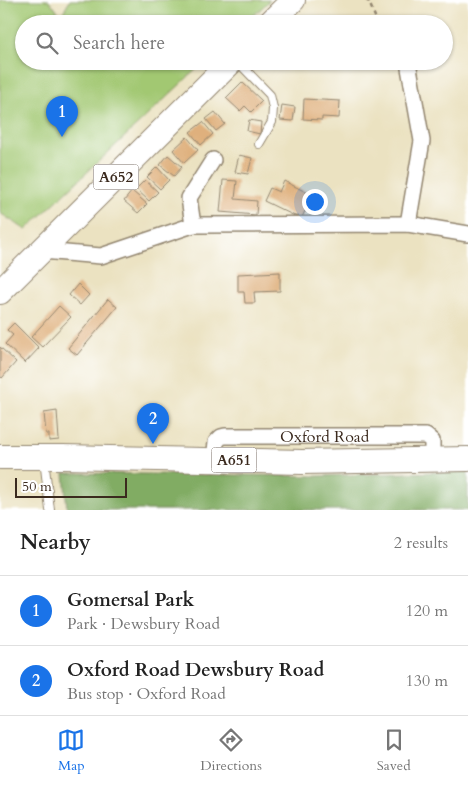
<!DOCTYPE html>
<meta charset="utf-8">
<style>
:root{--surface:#fff;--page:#f2f2f2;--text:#222;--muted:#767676;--line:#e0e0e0;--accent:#1a73e8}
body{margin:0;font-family:Cardo,serif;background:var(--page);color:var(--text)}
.scale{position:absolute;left:15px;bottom:12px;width:112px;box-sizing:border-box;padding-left:5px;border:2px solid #3b2a1e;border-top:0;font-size:14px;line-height:18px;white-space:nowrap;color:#3b2a1e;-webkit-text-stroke:4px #fff;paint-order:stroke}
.you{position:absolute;left:314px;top:201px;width:18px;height:18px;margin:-12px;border:4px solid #fff;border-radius:50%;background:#1a73e8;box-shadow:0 0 0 8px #1a73e833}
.badge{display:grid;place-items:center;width:32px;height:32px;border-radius:50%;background:var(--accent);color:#fff;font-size:16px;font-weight:700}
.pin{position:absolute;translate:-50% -41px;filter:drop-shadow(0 1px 2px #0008)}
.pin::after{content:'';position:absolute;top:26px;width:18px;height:15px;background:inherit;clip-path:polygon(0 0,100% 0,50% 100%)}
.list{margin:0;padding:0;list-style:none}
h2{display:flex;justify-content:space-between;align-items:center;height:65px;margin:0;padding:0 20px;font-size:21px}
h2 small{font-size:16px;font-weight:400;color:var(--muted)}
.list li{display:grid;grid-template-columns:32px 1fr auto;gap:15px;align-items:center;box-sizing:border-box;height:70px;padding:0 20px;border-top:1px solid var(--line)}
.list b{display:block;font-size:19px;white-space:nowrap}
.list p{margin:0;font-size:16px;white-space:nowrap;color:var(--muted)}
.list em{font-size:16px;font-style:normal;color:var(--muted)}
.icon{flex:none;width:28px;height:28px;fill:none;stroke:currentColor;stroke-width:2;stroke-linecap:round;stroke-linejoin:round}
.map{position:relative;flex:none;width:468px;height:510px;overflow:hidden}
.search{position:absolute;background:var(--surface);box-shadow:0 1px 4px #0004;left:15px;right:15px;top:15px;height:55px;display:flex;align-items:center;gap:12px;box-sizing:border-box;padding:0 18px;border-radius:28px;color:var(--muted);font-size:19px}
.sheet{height:205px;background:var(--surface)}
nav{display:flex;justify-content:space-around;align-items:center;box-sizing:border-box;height:70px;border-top:1px solid var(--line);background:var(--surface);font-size:14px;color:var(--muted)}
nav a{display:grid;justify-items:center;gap:2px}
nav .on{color:var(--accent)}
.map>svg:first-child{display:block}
</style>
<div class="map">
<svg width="468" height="510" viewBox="0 0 468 510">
<rect width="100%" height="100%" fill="#fff"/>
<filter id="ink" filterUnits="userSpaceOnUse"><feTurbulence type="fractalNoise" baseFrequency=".02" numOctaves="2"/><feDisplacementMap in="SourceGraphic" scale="10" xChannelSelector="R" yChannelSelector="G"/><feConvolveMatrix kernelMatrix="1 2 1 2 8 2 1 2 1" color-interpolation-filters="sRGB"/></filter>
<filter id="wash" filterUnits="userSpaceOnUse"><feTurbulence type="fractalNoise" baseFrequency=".0096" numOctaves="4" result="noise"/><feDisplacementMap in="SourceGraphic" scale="20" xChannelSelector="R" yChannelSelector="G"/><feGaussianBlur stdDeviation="1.12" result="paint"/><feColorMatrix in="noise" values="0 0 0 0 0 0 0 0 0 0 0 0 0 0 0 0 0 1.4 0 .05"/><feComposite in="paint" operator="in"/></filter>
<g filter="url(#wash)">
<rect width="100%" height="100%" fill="#ebe2c1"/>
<path fill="#a2c872" stroke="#6e7948" d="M 0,0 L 49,0 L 61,16 L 70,0 L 270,0 L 245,24 L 24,24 L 24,61 L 205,61 L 26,230 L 0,213 Z"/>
<path fill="#81ac64" stroke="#5e6b41" d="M 468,471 L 468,510 L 67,510 L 64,473 L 318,476 Z"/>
<g id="blocks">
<g fill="#dfb07d">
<path d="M 242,82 L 262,101 L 251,112 L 245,106 L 240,111 L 226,98 Z"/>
<path d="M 304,99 L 340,101 L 339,118 L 322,117 L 322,120 L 303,119 Z"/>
<path d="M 282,105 L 295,107 L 293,121 L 280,120 Z"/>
<path d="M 215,112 L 225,124 L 216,131 L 206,119 Z"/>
<path d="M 249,120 L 261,122 L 260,134 L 247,131 Z"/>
<path d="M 203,122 L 213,134 L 201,145 L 190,132 Z"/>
<path d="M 187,137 L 198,150 L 184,163 L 173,150 Z"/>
<path d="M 168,155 L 182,167 L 174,176 L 160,165 Z"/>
<path d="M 239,155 L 252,158 L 248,174 L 235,172 Z"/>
<path d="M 157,167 L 169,180 L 160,189 L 147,177 Z"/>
<path d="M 145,180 L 158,192 L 149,201 L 136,189 Z"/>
<path d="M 223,180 L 237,181 L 235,199 L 257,201 L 256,215 L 220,212 Z"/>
<path d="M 284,181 L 318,198 L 310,213 L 305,211 L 301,219 L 264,201 L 270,188 L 279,192 Z"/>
<path d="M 132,191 L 147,204 L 138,213 L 124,201 Z"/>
<path d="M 280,272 L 280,291 L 254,292 L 255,303 L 245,303 L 244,292 L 238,292 L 238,274 Z"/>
<path d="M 78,284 L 89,295 L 80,305 L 69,295 Z"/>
<path d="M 108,299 L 117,307 L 77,355 L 68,348 Z"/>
<path d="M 59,306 L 71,317 L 42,347 L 31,337 Z"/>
<path d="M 14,323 L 39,348 L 25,363 L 5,344 L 13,335 L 7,330 Z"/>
<path d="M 0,347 L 16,362 L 2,378 L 0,376 Z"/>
<path d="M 57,411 L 59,440 L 49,441 L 49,434 L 46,434 L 44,413 Z"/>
</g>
</g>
</g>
<g filter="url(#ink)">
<use href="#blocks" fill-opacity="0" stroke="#938670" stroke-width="1"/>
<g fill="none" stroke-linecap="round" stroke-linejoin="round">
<g stroke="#938670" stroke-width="10">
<g id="service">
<path d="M 237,61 L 270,95 L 273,108 L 272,122 L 259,144"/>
<path d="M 44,459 L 50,510"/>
</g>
</g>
<g stroke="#938670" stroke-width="18">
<g id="minor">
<path d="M 408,224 L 422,141 L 409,68"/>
<path d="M 193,225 L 189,198 L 213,160"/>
<path d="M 42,251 L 101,256 L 193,225 L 408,224 L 468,234"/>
<path id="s1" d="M 214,460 L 216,442 L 221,437 L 225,436 L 426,436 L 432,441 L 432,459"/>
</g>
</g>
<g stroke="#938670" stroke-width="26">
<g id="primary">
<path d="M 269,24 L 293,0"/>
<path d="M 0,292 L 232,61"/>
<path d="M 0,457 L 63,457 L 302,462 L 468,459"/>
</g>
</g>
<path stroke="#938670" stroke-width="2.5" stroke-dasharray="4 4" stroke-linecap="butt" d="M 366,0 L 369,2 L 378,24"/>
<use href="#service" stroke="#fff" stroke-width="8"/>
<use href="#minor" stroke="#fff" stroke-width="15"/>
<use href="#primary" stroke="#fff" stroke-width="24"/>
</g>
</g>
<g text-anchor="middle" stroke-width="5" stroke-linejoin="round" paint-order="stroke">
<g fill="#fff" stroke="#766a62" stroke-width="1">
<rect x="93.5" y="164.5" width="45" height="25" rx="4"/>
<rect x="211.5" y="447.5" width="45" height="25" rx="4"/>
</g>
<g font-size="15" font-weight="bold" fill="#3b2a1e">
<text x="116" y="182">A652</text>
<text x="234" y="465">A651</text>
</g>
<g font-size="16" fill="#3b2a1e" stroke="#fff">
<text dy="6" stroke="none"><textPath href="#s1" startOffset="129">Oxford Road</textPath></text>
</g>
</g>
</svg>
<div class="scale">50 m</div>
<div class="you"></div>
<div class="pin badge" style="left:62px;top:137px">1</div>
<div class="pin badge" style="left:153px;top:444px">2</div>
<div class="search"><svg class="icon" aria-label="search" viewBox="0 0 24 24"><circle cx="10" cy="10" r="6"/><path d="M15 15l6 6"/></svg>Search here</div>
</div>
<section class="sheet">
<h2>Nearby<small>2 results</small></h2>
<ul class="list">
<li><span class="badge">1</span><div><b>Gomersal Park</b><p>Park · Dewsbury Road</p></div><em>120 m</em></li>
<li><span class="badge">2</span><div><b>Oxford Road Dewsbury Road</b><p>Bus stop · Oxford Road</p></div><em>130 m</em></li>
</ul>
</section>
<nav>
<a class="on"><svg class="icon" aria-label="map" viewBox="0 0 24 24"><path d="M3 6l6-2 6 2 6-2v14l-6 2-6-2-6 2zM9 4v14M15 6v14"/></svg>Map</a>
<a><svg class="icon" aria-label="directions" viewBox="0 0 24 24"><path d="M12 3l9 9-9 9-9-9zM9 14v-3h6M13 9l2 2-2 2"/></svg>Directions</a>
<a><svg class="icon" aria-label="saved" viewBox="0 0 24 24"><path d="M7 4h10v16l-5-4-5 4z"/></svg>Saved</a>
</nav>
